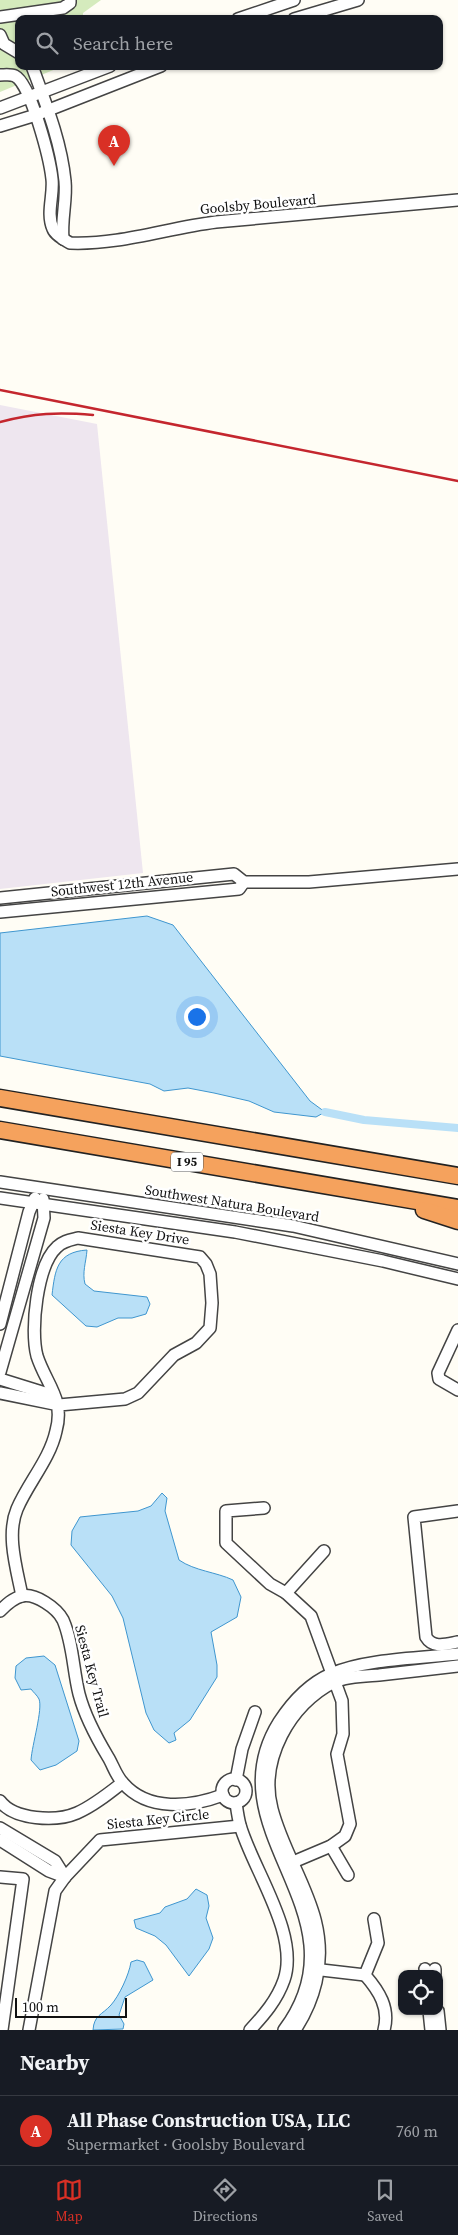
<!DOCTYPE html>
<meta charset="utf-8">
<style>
:root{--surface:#171b24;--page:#20242c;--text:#f1f3f6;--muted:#9ea1a6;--line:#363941;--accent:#d93025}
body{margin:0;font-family:"Source Serif 4",serif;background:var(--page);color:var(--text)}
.controls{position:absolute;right:15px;bottom:15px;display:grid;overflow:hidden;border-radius:10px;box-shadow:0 1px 4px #0004}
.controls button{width:45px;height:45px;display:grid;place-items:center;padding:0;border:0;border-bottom:1px solid var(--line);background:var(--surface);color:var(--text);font:25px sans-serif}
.scale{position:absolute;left:15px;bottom:12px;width:112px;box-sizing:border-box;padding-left:5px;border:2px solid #111;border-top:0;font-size:14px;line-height:18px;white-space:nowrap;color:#111;-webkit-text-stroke:4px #fff;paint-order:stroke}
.you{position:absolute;left:196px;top:1016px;width:18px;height:18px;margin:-12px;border:4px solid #fff;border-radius:50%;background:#1a73e8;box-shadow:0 0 0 8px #1a73e833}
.badge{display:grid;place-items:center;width:32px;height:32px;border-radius:50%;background:var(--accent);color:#fff;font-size:16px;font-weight:700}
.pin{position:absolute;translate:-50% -41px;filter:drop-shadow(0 1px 2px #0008)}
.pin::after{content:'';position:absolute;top:26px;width:18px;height:15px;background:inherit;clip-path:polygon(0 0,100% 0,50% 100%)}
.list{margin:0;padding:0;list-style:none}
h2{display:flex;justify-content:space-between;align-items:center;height:65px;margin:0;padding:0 20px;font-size:21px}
h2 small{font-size:16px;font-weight:400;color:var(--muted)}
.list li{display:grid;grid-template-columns:32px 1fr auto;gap:15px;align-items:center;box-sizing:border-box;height:70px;padding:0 20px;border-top:1px solid var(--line)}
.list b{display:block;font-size:19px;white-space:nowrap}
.list p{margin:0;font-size:16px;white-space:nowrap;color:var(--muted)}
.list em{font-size:16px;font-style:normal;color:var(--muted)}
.icon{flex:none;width:28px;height:28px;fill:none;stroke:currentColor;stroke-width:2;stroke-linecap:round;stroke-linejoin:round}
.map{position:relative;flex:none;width:458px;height:2030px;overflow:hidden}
.search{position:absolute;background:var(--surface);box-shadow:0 1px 4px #0004;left:15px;right:15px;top:15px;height:55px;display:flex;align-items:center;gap:12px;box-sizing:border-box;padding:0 18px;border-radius:10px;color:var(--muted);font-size:19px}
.sheet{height:135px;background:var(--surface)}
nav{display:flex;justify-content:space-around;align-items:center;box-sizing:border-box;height:70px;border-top:1px solid var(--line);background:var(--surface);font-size:14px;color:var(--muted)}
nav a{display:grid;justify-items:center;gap:2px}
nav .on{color:var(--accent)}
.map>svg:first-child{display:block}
</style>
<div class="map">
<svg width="458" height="2030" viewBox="0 0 458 2030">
<rect width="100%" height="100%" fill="#fffdf5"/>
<path fill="#eee6ef" d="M 0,405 L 97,424 L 143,873 L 0,889 Z"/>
<path fill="#d5ebbd" d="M 0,0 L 101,0 L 83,13 L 83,19 L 19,19 L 19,66 L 63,66 L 0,92 Z"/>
<g fill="#b9e0f7" stroke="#3f96cf">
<path d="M 147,916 L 173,925 L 310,1101 L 325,1112 L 316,1117 L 274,1112 L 249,1101 L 214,1093 L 188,1088 L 164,1091 L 150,1084 L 0,1056 L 0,933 Z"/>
<path d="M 87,1250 C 86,1263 82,1272 85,1284 L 94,1291 L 147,1297 L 150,1304 L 146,1314 L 132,1318 L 118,1318 L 97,1327 L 86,1326 L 52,1295 C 55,1270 57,1252 87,1250 Z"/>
<path d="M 162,1493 L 167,1498 L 165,1511 L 179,1560 C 195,1571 216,1572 233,1580 L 241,1597 L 237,1617 L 211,1632 L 217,1665 L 217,1677 L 190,1720 L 174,1733 L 176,1740 L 169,1743 L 154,1730 L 146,1713 L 123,1618 L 112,1596 L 71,1545 L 72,1531 L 80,1517 L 138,1511 L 151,1506 Z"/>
<path d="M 44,1656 L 55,1665 L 79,1741 L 77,1751 L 56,1765 L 40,1770 L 31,1760 C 32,1745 43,1709 39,1699 C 37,1695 33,1692 31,1689 L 21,1690 L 15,1678 L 16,1666 L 26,1658 Z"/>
<path d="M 196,1889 L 207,1895 L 209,1906 L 206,1918 L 213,1938 L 209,1949 L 189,1976 L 166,1945 L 155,1936 L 136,1928 L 134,1920 L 160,1913 L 165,1907 L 187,1899 Z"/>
<path d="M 137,1960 L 144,1962 L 153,1980 L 125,1997 L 119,2015 L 124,2024 L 123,2029 L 93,2030 C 94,2015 102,2015 111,2005 C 119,1996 129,1975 131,1962 Z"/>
</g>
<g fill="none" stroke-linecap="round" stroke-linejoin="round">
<path stroke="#b9e0f7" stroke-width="8" d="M 325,1112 L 364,1120 L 458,1128"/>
<g stroke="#444" stroke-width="14">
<g id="minor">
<path d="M 0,17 L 63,8 L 70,3 L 70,0"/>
<path d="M 238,19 L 294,0"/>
<path d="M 294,19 L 358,0"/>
<path d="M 0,35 L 4,44 L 19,53"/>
<path d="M 32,66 C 46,104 61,141 65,181 C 67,200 61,219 63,239"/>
<path d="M 0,75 C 5,75 11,74 15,76 C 31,84 50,160 52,179 C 54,195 46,213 53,229 C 55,235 65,240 70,243 C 120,245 167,228 216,222 L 458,200"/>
<path d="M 0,108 L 110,66"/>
<path d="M 0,126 L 36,115 L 161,66"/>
<path d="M 0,898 L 234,874 L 244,882 L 309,882 L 458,869"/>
<path d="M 0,912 L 239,889 L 244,882"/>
<path d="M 0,1182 L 293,1226 L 458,1264"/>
<path d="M 0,1198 L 235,1232 L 383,1261 L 458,1279"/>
<path d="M 0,1324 L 29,1212 L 35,1198"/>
<path d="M 458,1330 L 438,1373 L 439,1379 L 458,1390"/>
<path d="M 0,1372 L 44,1218 L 43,1199"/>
<path d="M 0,1379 L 45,1393 L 56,1402"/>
<path d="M 0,1393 L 59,1405 L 125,1399 L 138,1393 L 174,1355 L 196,1343 L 210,1328 L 212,1303 L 210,1274 L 206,1264 L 200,1257 L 78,1238 C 70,1240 63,1241 57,1247 C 37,1265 30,1330 37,1356 C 46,1384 65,1399 56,1431 C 50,1459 28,1483 17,1509 C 6,1535 17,1570 22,1596"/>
<path d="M 264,1508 L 226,1511 L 226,1543 L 270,1584 L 286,1593"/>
<path d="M 458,1511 L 414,1517 L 426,1637 C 433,1649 447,1644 458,1642"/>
<path d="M 0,1611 C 6,1605 13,1598 22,1596 C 35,1593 57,1608 63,1620 C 73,1643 73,1670 79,1694 C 85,1717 96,1737 108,1757 C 113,1765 116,1776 123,1783 C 148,1812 191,1807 223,1795"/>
<circle cx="234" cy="1791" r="12"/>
<path d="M 236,1780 L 242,1749 L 255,1712"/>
<path d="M 0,1801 C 14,1820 56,1822 77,1813 C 93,1806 108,1794 122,1783"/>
<path d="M 236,1803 C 237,1810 238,1818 240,1825 C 252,1868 300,1934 284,1980 C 277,2000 264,2015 250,2030"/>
<path d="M 0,1828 L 55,1861 L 65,1877"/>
<path d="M 0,1840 L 49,1871 L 65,1877"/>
<path d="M 331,1846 L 348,1875"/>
<path d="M 286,1865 L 331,1846 L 345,1836 L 350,1824 L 337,1754 L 343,1734 L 342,1701 L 311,1616 L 286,1593 L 324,1551"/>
<path d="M 0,1877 L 23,1879 L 2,2030"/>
<path d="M 374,1919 L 378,1943 L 365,1975 C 379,1991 390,2008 384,2030"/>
<path d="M 313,1969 L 365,1975"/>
<path d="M 425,1969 L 426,1974"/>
<path d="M 435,1969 L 435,1974"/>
<path d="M 429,2011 L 431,2030"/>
<path d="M 438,2011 L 440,2030"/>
<path d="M 29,2030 L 55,1891 L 65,1877 L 100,1840 L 240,1826"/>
<path d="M 284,2030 C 371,1913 210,1832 279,1722 C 292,1702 308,1684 331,1674 C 364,1659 421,1658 458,1654"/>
<path d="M 295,2030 C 305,2015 312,1999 316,1982 C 332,1914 288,1870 272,1809 C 259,1760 290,1704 334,1682 C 347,1676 365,1676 379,1675 C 405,1672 432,1669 458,1666"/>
</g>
</g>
<g stroke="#222" stroke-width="19">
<g id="highway">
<path d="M 0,1098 L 458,1176"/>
<path d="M 0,1130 L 458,1208"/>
<path d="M 424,1210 L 458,1221"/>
</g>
</g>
<use href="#minor" stroke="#fff" stroke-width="11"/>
<use href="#highway" stroke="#f5a25d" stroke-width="16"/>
<g stroke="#c4262e" stroke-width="2.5">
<path d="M 0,390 L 458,481"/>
<path d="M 0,422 C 34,413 58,412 93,415"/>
</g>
</g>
<g text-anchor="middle" stroke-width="5" stroke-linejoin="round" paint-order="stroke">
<rect fill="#fff" stroke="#585858" stroke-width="1" x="171" y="1152.5" width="32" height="19" rx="4"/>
<g font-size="12" font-weight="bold" fill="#111">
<text x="187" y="1166">I 95</text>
</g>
<g font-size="14" fill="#111" stroke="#fff">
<text transform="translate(258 204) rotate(-5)" y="5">Goolsby Boulevard</text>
<text transform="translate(122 884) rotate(-6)" y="5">Southwest 12th Avenue</text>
<text transform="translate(232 1203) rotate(9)" y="5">Southwest Natura Boulevard</text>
<text transform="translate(140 1232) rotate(9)" y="5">Siesta Key Drive</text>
<text transform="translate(92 1671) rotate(75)" y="5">Siesta Key Trail</text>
<text transform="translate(158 1819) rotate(-6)" y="5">Siesta Key Circle</text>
</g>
</g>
</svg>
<div class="controls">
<button><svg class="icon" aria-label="locate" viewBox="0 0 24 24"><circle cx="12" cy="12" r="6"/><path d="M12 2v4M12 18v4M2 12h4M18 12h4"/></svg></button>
</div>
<div class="scale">100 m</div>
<div class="you"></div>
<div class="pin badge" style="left:114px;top:166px">A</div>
<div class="search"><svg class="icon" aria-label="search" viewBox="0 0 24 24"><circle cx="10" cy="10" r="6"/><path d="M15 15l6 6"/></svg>Search here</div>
</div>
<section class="sheet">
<h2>Nearby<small></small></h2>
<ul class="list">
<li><span class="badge">A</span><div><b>All Phase Construction USA, LLC</b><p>Supermarket · Goolsby Boulevard</p></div><em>760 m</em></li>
</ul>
</section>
<nav>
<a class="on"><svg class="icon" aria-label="map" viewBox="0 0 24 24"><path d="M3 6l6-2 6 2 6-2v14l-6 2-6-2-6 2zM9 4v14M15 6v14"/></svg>Map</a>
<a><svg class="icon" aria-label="directions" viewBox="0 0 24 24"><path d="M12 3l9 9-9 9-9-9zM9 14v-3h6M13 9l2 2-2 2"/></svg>Directions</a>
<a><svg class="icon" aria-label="saved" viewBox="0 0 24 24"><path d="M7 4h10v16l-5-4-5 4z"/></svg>Saved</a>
</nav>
